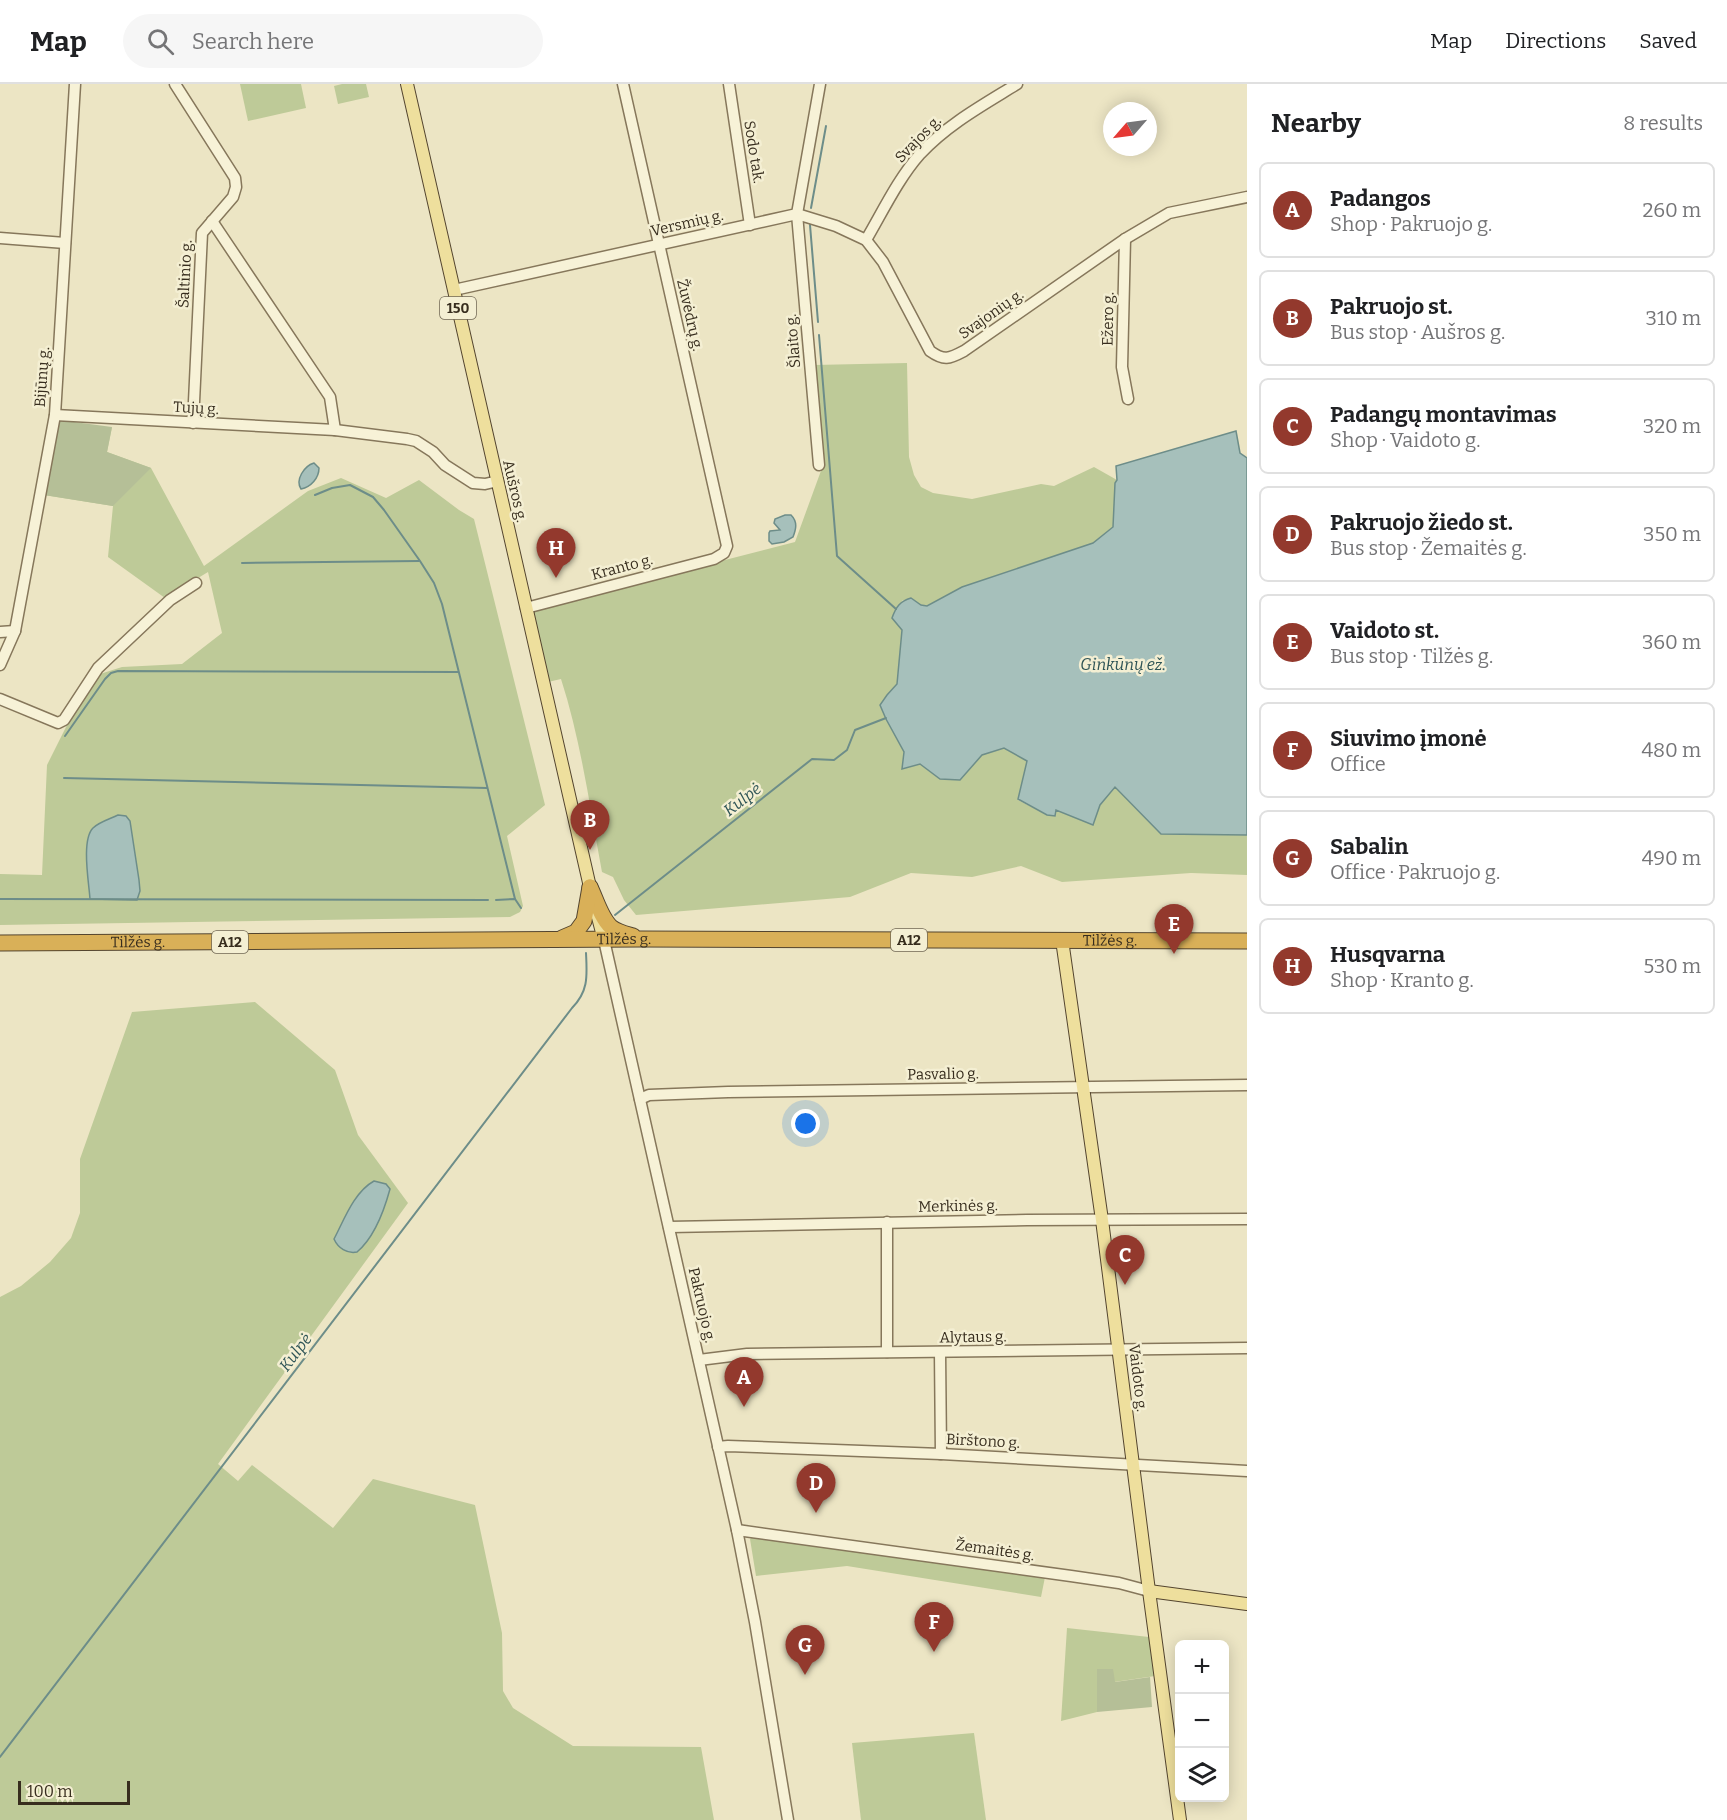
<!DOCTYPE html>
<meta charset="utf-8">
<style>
:root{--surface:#fff;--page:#f6f6f6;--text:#202124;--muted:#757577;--line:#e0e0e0;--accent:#93392d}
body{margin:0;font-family:Bitter,serif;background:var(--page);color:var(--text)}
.controls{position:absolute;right:18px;bottom:18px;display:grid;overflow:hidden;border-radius:9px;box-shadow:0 3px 15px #0003}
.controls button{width:54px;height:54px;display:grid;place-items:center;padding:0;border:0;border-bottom:2px solid var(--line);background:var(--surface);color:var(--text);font:30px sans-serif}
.compass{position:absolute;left:1103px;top:18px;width:54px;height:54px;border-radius:50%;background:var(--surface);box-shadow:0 3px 15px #0003;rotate:242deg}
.scale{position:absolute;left:18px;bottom:15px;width:112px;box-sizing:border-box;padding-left:6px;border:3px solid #372d1e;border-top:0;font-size:16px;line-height:21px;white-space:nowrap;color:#372d1e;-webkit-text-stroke:4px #f4efd3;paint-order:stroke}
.you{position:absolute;left:806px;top:1040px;width:21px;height:21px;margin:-15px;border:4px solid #fff;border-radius:50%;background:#1a73e8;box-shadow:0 0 0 9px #1a73e833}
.badge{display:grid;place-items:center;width:39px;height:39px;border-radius:50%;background:var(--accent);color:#fff;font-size:20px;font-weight:700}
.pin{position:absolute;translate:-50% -50px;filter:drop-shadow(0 2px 3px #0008)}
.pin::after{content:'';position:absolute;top:32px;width:21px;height:18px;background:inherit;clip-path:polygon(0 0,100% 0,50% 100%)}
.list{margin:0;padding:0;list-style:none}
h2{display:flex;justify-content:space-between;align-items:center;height:78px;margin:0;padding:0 24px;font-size:26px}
h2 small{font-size:20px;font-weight:400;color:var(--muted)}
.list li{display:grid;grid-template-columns:39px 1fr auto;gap:18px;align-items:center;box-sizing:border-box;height:96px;margin:0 12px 12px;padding:0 12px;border:2px solid var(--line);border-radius:9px}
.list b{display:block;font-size:22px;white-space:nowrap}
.list p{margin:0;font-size:20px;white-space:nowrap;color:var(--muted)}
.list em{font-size:20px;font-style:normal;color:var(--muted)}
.icon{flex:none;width:33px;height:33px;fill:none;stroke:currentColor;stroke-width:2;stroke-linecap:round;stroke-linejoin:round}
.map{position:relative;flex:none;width:1247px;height:1736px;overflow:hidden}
header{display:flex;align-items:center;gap:36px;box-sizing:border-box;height:84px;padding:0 30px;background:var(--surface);border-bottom:2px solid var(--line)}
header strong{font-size:28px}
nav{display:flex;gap:33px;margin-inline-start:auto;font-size:21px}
.search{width:420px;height:54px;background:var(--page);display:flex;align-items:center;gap:15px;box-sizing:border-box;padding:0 21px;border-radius:33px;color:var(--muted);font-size:22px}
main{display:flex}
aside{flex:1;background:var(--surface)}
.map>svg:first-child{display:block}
</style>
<header>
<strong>Map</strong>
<div class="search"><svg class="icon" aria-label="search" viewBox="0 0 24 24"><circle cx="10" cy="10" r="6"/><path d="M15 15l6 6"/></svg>Search here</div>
<nav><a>Map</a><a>Directions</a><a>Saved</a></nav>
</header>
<main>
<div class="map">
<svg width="1247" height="1736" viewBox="0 0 1247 1736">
<rect width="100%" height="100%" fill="#ece5c4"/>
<g fill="#beca98">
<path d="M 240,0 L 301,0 L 306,24 L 248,37 Z"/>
<path d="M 342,0 L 366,0 L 369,13 L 338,20 L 334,2 Z"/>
<path d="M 907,279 L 909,373 L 914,391 L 921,403 L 933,409 L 972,415 L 1041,400 L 1054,402 L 1094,383 L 1117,396 L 1115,399 L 1113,443 L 1093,459 L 962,503 L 927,522 L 903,516 L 896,525 L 892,534 L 902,546 L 897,600 L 887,611 L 886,635 L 904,668 L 903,685 L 920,680 L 940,695 L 960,696 L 982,671 L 1004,664 L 1027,677 L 1018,716 L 1047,731 L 1056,726 L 1093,740 L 1100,721 L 1115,703 L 1161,750 L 1247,751 L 1247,791 L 1191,789 L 1062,798 L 1021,782 L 972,793 L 911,789 L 850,813 L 636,831 L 624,816 L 613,793 L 602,788 C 590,724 581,657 561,595 L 548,598 L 530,526 L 795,458 L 822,384 L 814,281 Z"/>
<path d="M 112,343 L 107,368 L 151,384 L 204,482 L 308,407 L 341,394 L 386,414 L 419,396 L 459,426 L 474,435 L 545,721 L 507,752 L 523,822 L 520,828 L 510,833 L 0,841 L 0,790 L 42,791 L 47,681 L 75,625 L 100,590 L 122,583 L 182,580 L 222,549 L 208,488 L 165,514 L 108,473 L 113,422 L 44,411 Z"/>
<path d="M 255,918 L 335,986 L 358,1051 L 408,1119 L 218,1380 L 238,1397 L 252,1381 L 333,1444 L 373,1395 L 475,1421 L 502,1549 L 503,1607 L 513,1624 L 573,1662 L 701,1663 L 714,1736 L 0,1736 L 0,1213 L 21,1202 L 50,1178 L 71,1154 L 80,1129 L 80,1075 L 132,928 Z"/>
<path d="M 753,1452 L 1046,1488 L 1041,1513 L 847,1482 L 756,1492 L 750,1455 Z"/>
<path d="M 1067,1544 L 1149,1553 L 1155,1592 L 1114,1598 L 1097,1585 L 1097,1628 L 1061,1637 Z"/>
<path d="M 974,1649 L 986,1736 L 861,1736 L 852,1659 Z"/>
</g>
<g fill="#b5bf97">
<path d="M 59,336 L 112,343 L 107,368 L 151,384 L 113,422 L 44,411 Z"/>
<path d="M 1097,1585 L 1113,1585 L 1115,1598 L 1150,1593 L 1152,1623 L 1097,1628 Z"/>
</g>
<g fill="#a6c0bb" stroke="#6d8d89" stroke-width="1.5">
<path d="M 1236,347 L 1240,369 L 1247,374 L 1247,751 L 1161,750 L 1115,703 L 1100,721 L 1093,741 L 1056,726 L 1055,732 L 1047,731 L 1018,715 L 1027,677 L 1004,664 L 982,671 L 960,696 L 940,695 L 920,680 L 902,685 L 904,668 L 886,635 L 880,621 L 887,611 L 897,600 L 902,546 L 892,534 C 896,523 900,517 911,514 L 921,521 L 927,522 L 962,503 L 1093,459 L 1113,443 L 1115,399 L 1117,396 L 1116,382 Z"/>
<path d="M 314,379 L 319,384 C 319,394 311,403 301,405 C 295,396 304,382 314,379 Z"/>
<path d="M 785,431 L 791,431 C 798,438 796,445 793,453 L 784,458 L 772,460 L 769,457 L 769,449 L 770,447 L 780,446 L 774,439 L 775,435 Z"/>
<path d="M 118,731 L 126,732 L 130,737 L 139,796 L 140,807 L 137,816 L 90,815 C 89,799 81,756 93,744 C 99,738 110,735 118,731 Z"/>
<path d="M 374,1097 L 386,1100 L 390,1105 C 384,1127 375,1153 357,1168 C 347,1170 338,1164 334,1155 C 344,1136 354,1108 374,1097 Z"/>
</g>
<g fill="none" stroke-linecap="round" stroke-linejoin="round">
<g stroke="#6d8d89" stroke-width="2">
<path d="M 811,124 L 826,42"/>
<path d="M 810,141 L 818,238"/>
<path d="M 819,251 L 837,472 L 896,525"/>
<path d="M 315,411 L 332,404 L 350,401 L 373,413 L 384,426 L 420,477 L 434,499 L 442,520 L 515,815"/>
<path d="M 242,479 L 419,477"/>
<path d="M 65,652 L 105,595 L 111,589 L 118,587 L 458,588"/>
<path d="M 64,694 L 487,704"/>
<path d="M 0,815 L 488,816"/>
<path d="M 496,816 L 515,815 L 521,824"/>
<path d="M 615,831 L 812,675 L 834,676 L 847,666 L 855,646 L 886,634"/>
<path d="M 0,1673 L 572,924 C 589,907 587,891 586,869"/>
</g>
<g stroke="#86775b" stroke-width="13">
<g id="minor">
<path d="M 175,0 L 235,94 L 236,103 L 233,113 L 202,149 L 193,339"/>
<path d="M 729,0 L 750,141"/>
<path d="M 212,137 L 330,313 L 335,346"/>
<path d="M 0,154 L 65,159"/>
<path d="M 1125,155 L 1122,283 L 1128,315"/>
<path d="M 866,156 C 883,127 898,95 920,70 C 948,40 983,21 1017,0"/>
<path d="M 454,206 L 797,130 L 820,0"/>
<path d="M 55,331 L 335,346 L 407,355 L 416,357 L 433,368 L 445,381 L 473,399 L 485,400 L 498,397"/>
<path d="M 819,381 L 797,130 L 836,142 L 866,156 L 883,178 L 930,267 C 944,277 949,275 964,267 L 1125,155 L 1169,129 L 1247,113"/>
<path d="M 526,524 L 714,475 L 724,469 L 727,462 L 623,0"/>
<path d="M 0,548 L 15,547"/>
<path d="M 0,581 L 15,547 L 55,331 L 75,0"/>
<path d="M 0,615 L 58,639 L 64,636 L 98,584 L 170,516 L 196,499"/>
<path d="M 604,856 L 737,1446 L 755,1538 L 788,1736"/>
<path d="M 640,1015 L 649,1011 L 728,1008 L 1247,1001"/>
<path d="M 669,1143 L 1027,1136 L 1247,1135"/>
<path d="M 887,1268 L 887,1138"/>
<path d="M 940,1268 L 941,1370"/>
<path d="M 699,1276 L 747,1270 L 1247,1264"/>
<path d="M 718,1363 L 728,1362 L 941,1370 L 1247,1387"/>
<path d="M 737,1446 L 1071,1492 L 1119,1499 L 1149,1507"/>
</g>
</g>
<g stroke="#54452f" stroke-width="14">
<g id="major">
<path d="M 407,0 L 590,803 L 604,856"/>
<path d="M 1062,856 L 1102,1136 L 1149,1507 L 1180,1736"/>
<path d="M 1149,1507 L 1247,1520"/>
</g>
</g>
<g stroke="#54452f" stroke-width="17">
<g id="highway">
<path d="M 590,803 C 596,815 601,834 611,843 C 617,848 626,850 633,852"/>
<path d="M 562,854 L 576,848 L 584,837 L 590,803"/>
<path id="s1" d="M 0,859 L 641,855 L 1247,857"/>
</g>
</g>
<use href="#minor" stroke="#f7f2d7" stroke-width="10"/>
<use href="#major" stroke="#eedf9d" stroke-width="12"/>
<use href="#highway" stroke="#d9b058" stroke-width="15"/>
</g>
<g text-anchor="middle" stroke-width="5" stroke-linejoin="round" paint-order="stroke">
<g fill="#f4efd3" stroke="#706754" stroke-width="1.5">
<rect x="440" y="213" width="36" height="22" rx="4.5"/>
<rect x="891" y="845" width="36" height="22" rx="4.5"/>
<rect x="212" y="847" width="36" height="22" rx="4.5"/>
</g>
<g font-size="14" font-weight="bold" fill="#372d1e">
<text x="458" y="229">150</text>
<text x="909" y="861">A12</text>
<text x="230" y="863">A12</text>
</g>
<g font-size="15" fill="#372d1e" stroke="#f4efd3">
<text transform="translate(918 55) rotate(-46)" y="5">Svajos g.</text>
<text transform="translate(754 68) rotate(81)" y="5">Sodo tak.</text>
<text transform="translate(687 139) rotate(-13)" y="5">Versmių g.</text>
<text transform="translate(185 190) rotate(-87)" y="5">Šaltinio g.</text>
<text transform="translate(991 230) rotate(-35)" y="5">Svajonių g.</text>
<text transform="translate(690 231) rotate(77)" y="5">Žuvėdrų g.</text>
<text transform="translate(1108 235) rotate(-89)" y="5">Ežero g.</text>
<text transform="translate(793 257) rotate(-95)" y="5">Šlaito g.</text>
<text transform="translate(42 293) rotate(-86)" y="5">Bijūnų g.</text>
<text transform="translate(196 324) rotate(3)" y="5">Tujų g.</text>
<text transform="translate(515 407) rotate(77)" y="5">Aušros g.</text>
<text transform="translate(622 483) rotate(-15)" y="5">Kranto g.</text>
<text dy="5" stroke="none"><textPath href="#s1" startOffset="624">Tilžės g.</textPath></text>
<text dy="5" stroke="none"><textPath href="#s1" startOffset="1110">Tilžės g.</textPath></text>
<text dy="5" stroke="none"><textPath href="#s1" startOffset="138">Tilžės g.</textPath></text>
<text transform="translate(943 990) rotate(-1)" y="5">Pasvalio g.</text>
<text transform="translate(958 1122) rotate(-1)" y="5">Merkinės g.</text>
<text transform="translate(702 1221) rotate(77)" y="5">Pakruojo g.</text>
<text transform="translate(973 1253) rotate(-1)" y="5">Alytaus g.</text>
<text transform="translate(1138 1294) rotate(83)" y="5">Vaidoto g.</text>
<text transform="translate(983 1357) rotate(3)" y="5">Birštono g.</text>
<text transform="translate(995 1466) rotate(8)" y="5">Žemaitės g.</text>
</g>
<g font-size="16" font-style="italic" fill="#2e5456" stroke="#f4efd3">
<text x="1123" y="586">Ginkūnų ež.</text>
<text transform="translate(742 715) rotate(-38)" y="6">Kulpė</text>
<text transform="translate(295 1268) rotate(-53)" y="6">Kulpė</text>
</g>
</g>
</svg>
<div class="controls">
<button>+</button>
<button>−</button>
<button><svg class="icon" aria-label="layers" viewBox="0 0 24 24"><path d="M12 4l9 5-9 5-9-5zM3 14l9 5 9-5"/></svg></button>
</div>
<svg class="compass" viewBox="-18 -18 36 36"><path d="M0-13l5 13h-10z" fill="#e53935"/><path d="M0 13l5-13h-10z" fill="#757577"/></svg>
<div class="scale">100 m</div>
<div class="you"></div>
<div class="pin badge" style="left:744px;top:1323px">A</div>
<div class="pin badge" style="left:590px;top:766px">B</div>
<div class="pin badge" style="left:1125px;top:1201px">C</div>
<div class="pin badge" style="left:816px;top:1429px">D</div>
<div class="pin badge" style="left:1174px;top:870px">E</div>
<div class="pin badge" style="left:934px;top:1568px">F</div>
<div class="pin badge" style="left:805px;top:1591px">G</div>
<div class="pin badge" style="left:556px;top:494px">H</div>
</div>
<aside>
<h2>Nearby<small>8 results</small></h2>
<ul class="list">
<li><span class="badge">A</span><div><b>Padangos</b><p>Shop · Pakruojo g.</p></div><em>260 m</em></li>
<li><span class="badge">B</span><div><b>Pakruojo st.</b><p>Bus stop · Aušros g.</p></div><em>310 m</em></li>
<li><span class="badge">C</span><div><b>Padangų montavimas</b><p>Shop · Vaidoto g.</p></div><em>320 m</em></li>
<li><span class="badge">D</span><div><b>Pakruojo žiedo st.</b><p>Bus stop · Žemaitės g.</p></div><em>350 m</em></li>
<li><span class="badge">E</span><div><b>Vaidoto st.</b><p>Bus stop · Tilžės g.</p></div><em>360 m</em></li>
<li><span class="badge">F</span><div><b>Siuvimo įmonė</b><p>Office</p></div><em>480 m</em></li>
<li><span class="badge">G</span><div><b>Sabalin</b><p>Office · Pakruojo g.</p></div><em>490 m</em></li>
<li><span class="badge">H</span><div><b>Husqvarna</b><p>Shop · Kranto g.</p></div><em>530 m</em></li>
</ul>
</aside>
</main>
